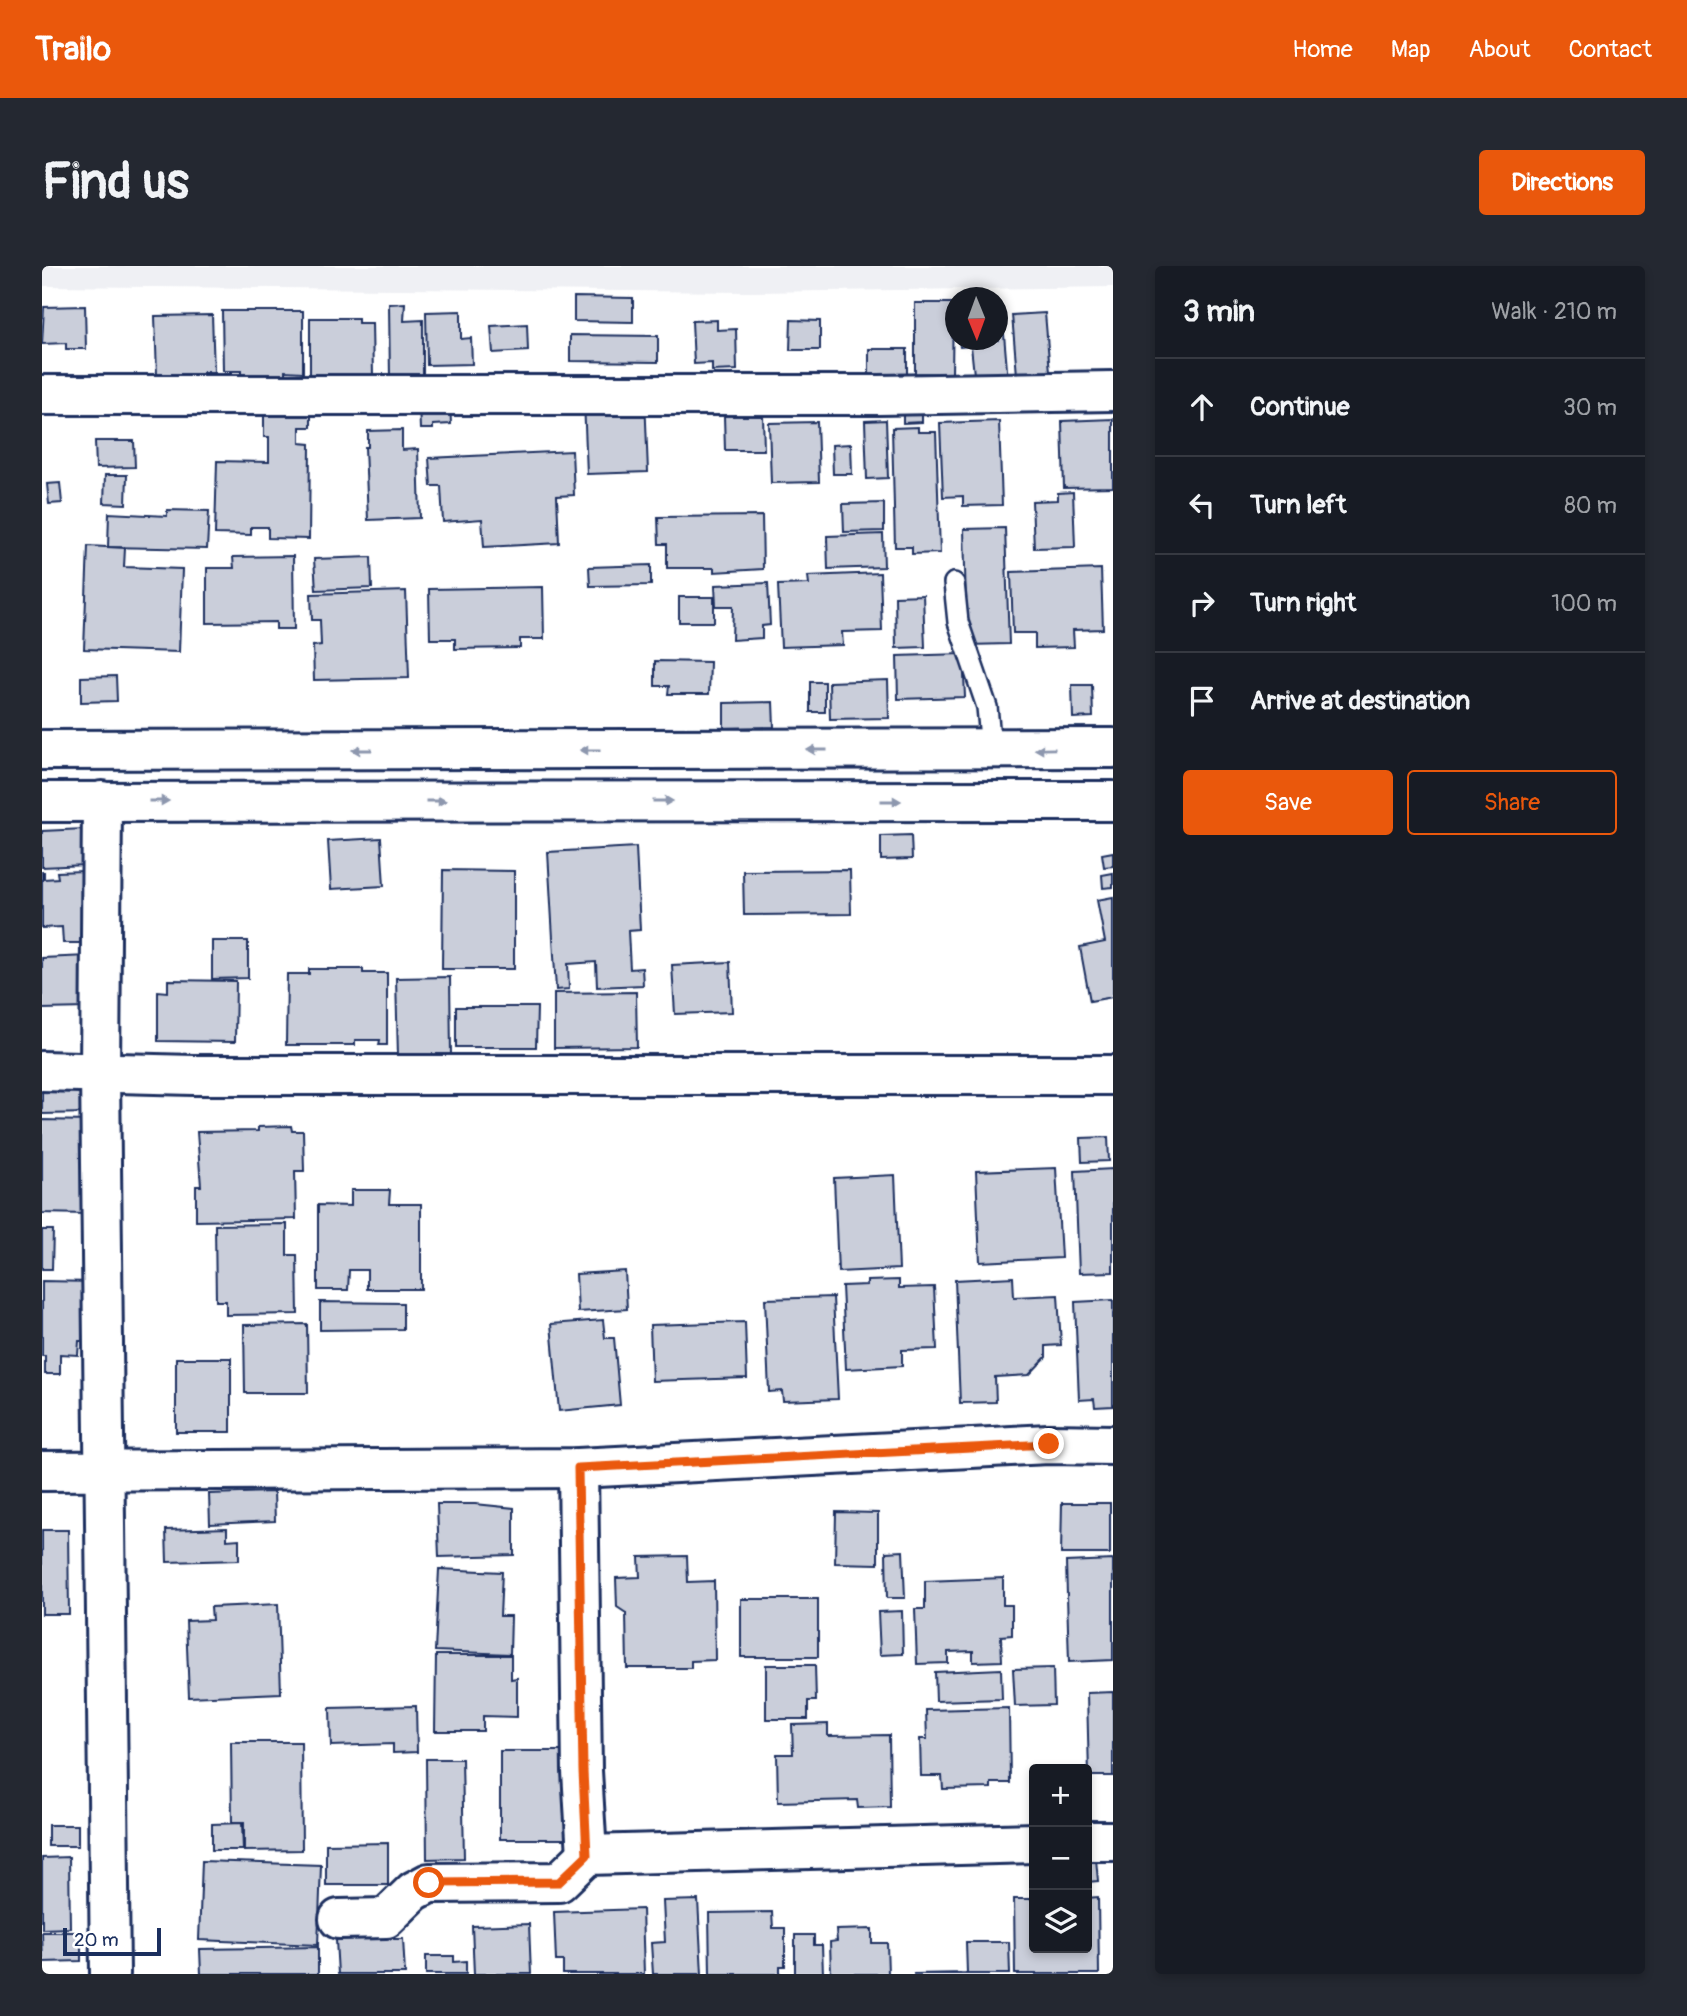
<!DOCTYPE html>
<meta charset="utf-8">
<style>
:root{--surface:#171b24;--page:#242831;--text:#f1f3f6;--muted:#9ea1a6;--line:#363941;--accent:#ea580c}
body{margin:0;font-family:Pangolin,sans-serif;background:var(--page);color:var(--text)}
.controls{position:absolute;right:21px;bottom:21px;display:grid;overflow:hidden;border-radius:7px;box-shadow:0 4px 10px #0003}
.controls button{width:63px;height:63px;display:grid;place-items:center;padding:0;border:0;border-bottom:2px solid var(--line);background:var(--surface);color:var(--text);font:35px sans-serif}
.compass{position:absolute;left:903px;top:21px;width:63px;height:63px;border-radius:50%;background:var(--surface);box-shadow:0 4px 10px #0003;rotate:179deg}
.scale{position:absolute;left:21px;bottom:18px;width:98px;box-sizing:border-box;padding-left:7px;border:4px solid #1b2f5e;border-top:0;font-size:19px;line-height:24px;white-space:nowrap;color:#1b2f5e;-webkit-text-stroke:5px #fff;paint-order:stroke}
.stop{position:absolute;width:21px;height:21px;margin:-16px;border:5px solid #ea580c;border-radius:50%;background:#fff}
.stop.end{background:#ea580c;border-color:#fff;box-shadow:0 2px 7px #0008}
.list{margin:0;padding:0;list-style:none}
h2{display:flex;justify-content:space-between;align-items:center;height:91px;margin:0;padding:0 28px;font-size:30px}
h2 small{font-size:23px;font-weight:400;color:var(--muted)}
.list li{display:grid;grid-template-columns:46px 1fr auto;gap:21px;align-items:center;box-sizing:border-box;height:98px;padding:0 28px;border-top:2px solid var(--line)}
.list b{display:block;font-size:26px;white-space:nowrap}
.list em{font-size:23px;font-style:normal;color:var(--muted)}
.actions{display:flex;gap:14px;padding:21px 28px}
.actions a{flex:1;padding:16px 0;border:2px solid var(--accent);border-radius:7px;text-align:center;font-size:24px;color:var(--accent)}
.actions .main{background:var(--accent);color:#fff}
.icon{flex:none;width:38px;height:38px;fill:none;stroke:currentColor;stroke-width:2;stroke-linecap:round;stroke-linejoin:round}
.map{position:relative;flex:none;width:1071px;height:1708px;overflow:hidden;border-radius:7px}
header{display:flex;align-items:center;gap:42px;box-sizing:border-box;height:98px;padding:0 35px;background:var(--accent);color:#fff}
header strong{font-size:33px}
nav{display:flex;gap:38px;margin-inline-start:auto;font-size:24px}
.intro{display:flex;align-items:center;justify-content:space-between;box-sizing:border-box;height:168px;padding:0 42px}
h1{margin:0;font-size:49px}
.button{padding:18px 32px;border-radius:7px;background:var(--accent);color:#fff;font-size:24px;font-weight:700}
main{display:flex;gap:42px;padding:0 42px}
aside{flex:1;background:var(--surface);border-radius:7px;box-shadow:0 4px 10px #0003}
.map>svg:first-child{display:block}
</style>
<header>
<strong>Trailo</strong>
<nav><a>Home</a><a>Map</a><a>About</a><a>Contact</a></nav>
</header>
<div class="intro"><h1>Find us</h1><a class="button">Directions</a></div>
<main>
<div class="map">
<svg width="1071" height="1708" viewBox="0 0 1071 1708">
<rect width="100%" height="100%" fill="#fff"/>
<filter id="ink" filterUnits="userSpaceOnUse"><feTurbulence type="fractalNoise" baseFrequency=".0143" numOctaves="2"/><feDisplacementMap in="SourceGraphic" scale="14" xChannelSelector="R" yChannelSelector="G"/><feConvolveMatrix kernelMatrix="1 2 1 2 8 2 1 2 1" color-interpolation-filters="sRGB"/></filter>
<g filter="url(#ink)">
<path fill="#eff0f4" d="M 0,0 L 1071,0 L 1071,21 L 706,26 L 0,20 Z"/>
<g fill="#caceda" stroke="#1b2f5e" stroke-width="2">
<path d="M 532,31 L 591,32 L 591,56 L 532,55 Z"/>
<path d="M 363,37 L 362,55 L 381,54 L 381,112 L 348,112 L 347,38 Z"/>
<path d="M 873,37 L 911,37 L 910,108 L 873,107 Z"/>
<path d="M 43,40 L 44,83 L 24,83 L 24,77 L 0,78 L 2,41 Z"/>
<path d="M 180,45 L 261,45 L 261,106 L 243,105 L 243,111 L 199,111 L 199,105 L 181,105 Z"/>
<path d="M 419,45 L 419,73 L 429,72 L 430,98 L 385,99 L 384,46 Z"/>
<path d="M 956,45 L 960,45 L 966,115 L 933,118 L 929,80 L 918,81 L 917,74 L 956,74 Z"/>
<path d="M 1003,47 L 1008,106 L 975,109 L 970,49 Z"/>
<path d="M 170,49 L 172,106 L 161,106 L 161,109 L 115,110 L 113,50 Z"/>
<path d="M 268,52 L 316,52 L 316,57 L 330,57 L 331,111 L 268,111 Z"/>
<path d="M 675,54 L 675,64 L 694,63 L 695,104 L 670,105 L 670,97 L 652,98 L 650,55 Z"/>
<path d="M 749,54 L 778,55 L 778,84 L 748,84 Z"/>
<path d="M 485,58 L 486,85 L 451,87 L 449,60 Z"/>
<path d="M 528,69 L 616,70 L 616,96 L 528,95 Z"/>
<path d="M 827,83 L 865,83 L 865,119 L 827,120 Z"/>
<path d="M 603,132 L 606,206 L 545,208 L 542,135 Z"/>
<path d="M 408,135 L 409,158 L 391,159 L 391,163 L 378,163 L 377,136 Z"/>
<path d="M 222,137 L 269,138 L 269,161 L 258,161 L 258,177 L 268,178 L 267,273 L 226,272 L 226,261 L 209,261 L 209,269 L 173,268 L 175,195 L 227,196 L 227,171 L 222,171 Z"/>
<path d="M 880,145 L 880,156 L 861,157 L 861,146 Z"/>
<path d="M 682,150 L 721,150 L 722,184 L 683,184 Z"/>
<path d="M 1071,153 L 1071,221 L 1022,222 L 1020,155 Z"/>
<path d="M 844,154 L 846,212 L 825,213 L 823,155 Z"/>
<path d="M 957,155 L 960,239 L 921,240 L 921,230 L 901,231 L 898,157 Z"/>
<path d="M 775,156 L 777,216 L 729,217 L 727,157 Z"/>
<path d="M 876,161 L 876,166 L 894,166 L 898,287 L 870,288 L 870,281 L 853,281 L 850,162 Z"/>
<path d="M 360,164 L 360,184 L 376,183 L 378,252 L 326,254 L 323,181 L 326,181 L 326,165 Z"/>
<path d="M 53,175 L 92,175 L 93,201 L 54,202 Z"/>
<path d="M 809,178 L 810,208 L 791,208 L 790,179 Z"/>
<path d="M 530,185 L 532,229 L 515,230 L 517,277 L 442,281 L 440,253 L 401,256 L 399,220 L 389,220 L 387,192 Z"/>
<path d="M 63,209 L 85,209 L 84,238 L 62,237 Z"/>
<path d="M 18,217 L 20,237 L 7,238 L 5,218 Z"/>
<path d="M 1031,226 L 1033,281 L 992,282 L 990,235 L 1016,234 L 1016,227 Z"/>
<path d="M 842,237 L 842,265 L 802,266 L 801,238 Z"/>
<path d="M 125,244 L 167,245 L 165,283 L 66,281 L 67,247 L 125,250 Z"/>
<path d="M 720,250 L 721,303 L 672,306 L 672,302 L 625,302 L 625,278 L 617,278 L 616,251 Z"/>
<path d="M 963,262 L 967,378 L 925,379 L 922,263 Z"/>
<path d="M 841,268 L 842,301 L 786,303 L 785,270 Z"/>
<path d="M 46,280 L 83,282 L 82,301 L 140,303 L 137,386 L 42,383 Z"/>
<path d="M 251,290 L 252,363 L 234,363 L 234,356 L 165,357 L 165,302 L 192,302 L 191,291 Z"/>
<path d="M 329,291 L 330,322 L 274,324 L 272,293 Z"/>
<path d="M 609,299 L 609,319 L 548,320 L 547,301 Z"/>
<path d="M 1059,303 L 1061,363 L 1031,364 L 1032,381 L 993,382 L 993,367 L 971,367 L 969,306 Z"/>
<path d="M 838,307 L 840,365 L 800,366 L 801,379 L 739,381 L 736,319 L 767,318 L 766,310 Z"/>
<path d="M 726,317 L 728,359 L 720,360 L 720,372 L 690,374 L 691,340 L 674,340 L 673,319 Z"/>
<path d="M 501,321 L 502,373 L 478,373 L 478,382 L 413,383 L 413,373 L 388,373 L 387,323 Z"/>
<path d="M 364,325 L 367,412 L 272,414 L 271,380 L 279,379 L 278,354 L 270,354 L 269,328 Z"/>
<path d="M 881,329 L 883,381 L 854,382 L 853,330 Z"/>
<rect x="637" y="331" width="35" height="25"/>
<path d="M 921,388 L 923,431 L 856,433 L 855,390 Z"/>
<path d="M 613,395 L 668,396 L 667,428 L 626,428 L 627,420 L 613,420 Z"/>
<path d="M 74,410 L 75,435 L 39,436 L 39,411 Z"/>
<path d="M 846,414 L 847,452 L 788,453 L 787,416 Z"/>
<rect x="768" y="416" width="15" height="30"/>
<path d="M 1030,419 L 1050,419 L 1051,451 L 1031,452 Z"/>
<path d="M 731,436 L 732,461 L 682,462 L 682,437 Z"/>
<path d="M 42,563 L 44,599 L 0,601 L 0,565 Z"/>
<path d="M 869,569 L 870,593 L 839,594 L 839,570 Z"/>
<path d="M 339,572 L 342,620 L 289,623 L 286,575 Z"/>
<path d="M 594,581 L 598,664 L 586,665 L 588,703 L 600,702 L 601,719 L 555,721 L 554,696 L 526,698 L 527,723 L 514,724 L 506,586 Z"/>
<path d="M 1071,586 L 1071,600 L 1062,601 L 1060,588 Z"/>
<path d="M 401,604 L 472,605 L 472,703 L 400,703 Z"/>
<path d="M 808,604 L 809,648 L 702,649 L 701,605 Z"/>
<path d="M 41,605 L 44,677 L 21,677 L 20,661 L 0,662 L 0,606 L 2,606 L 2,613 L 16,612 L 15,606 Z"/>
<path d="M 1071,607 L 1071,621 L 1061,622 L 1060,609 Z"/>
<path d="M 1071,631 L 1071,731 L 1048,735 L 1038,681 L 1063,676 L 1055,634 Z"/>
<path d="M 170,675 L 206,675 L 206,712 L 170,713 Z"/>
<path d="M 46,690 L 46,742 L 0,743 L 0,692 Z"/>
<path d="M 688,696 L 690,746 L 633,748 L 630,699 Z"/>
<path d="M 267,703 L 321,703 L 321,707 L 345,707 L 345,779 L 337,779 L 338,774 L 313,774 L 313,779 L 244,779 L 245,708 L 267,708 Z"/>
<path d="M 408,711 L 409,789 L 356,790 L 354,712 Z"/>
<path d="M 126,714 L 194,715 L 193,776 L 116,775 L 116,725 L 126,726 Z"/>
<path d="M 594,726 L 595,781 L 512,782 L 512,727 Z"/>
<path d="M 414,741 L 495,741 L 494,781 L 414,781 Z"/>
<path d="M 0,812 L 48,812 L 48,847 L 0,848 Z"/>
<path d="M 0,854 L 47,855 L 44,948 L 0,947 Z"/>
<path d="M 249,860 L 250,865 L 261,865 L 262,905 L 253,905 L 254,953 L 154,955 L 154,920 L 159,920 L 155,866 L 216,865 L 216,861 Z"/>
<path d="M 1066,871 L 1067,895 L 1040,896 L 1039,872 Z"/>
<path d="M 1014,902 L 1019,992 L 938,996 L 934,905 Z"/>
<path d="M 1071,903 L 1071,1006 L 1037,1007 L 1033,905 Z"/>
<path d="M 853,909 L 857,1003 L 796,1006 L 792,912 Z"/>
<path d="M 309,924 L 348,924 L 347,938 L 379,938 L 379,1023 L 325,1023 L 325,1004 L 307,1004 L 306,1024 L 276,1024 L 276,939 L 309,940 Z"/>
<path d="M 245,958 L 245,989 L 255,989 L 256,1048 L 184,1049 L 184,1035 L 174,1035 L 173,959 Z"/>
<path d="M 0,964 L 11,964 L 10,1003 L 0,1003 Z"/>
<path d="M 583,1005 L 585,1043 L 536,1046 L 534,1008 Z"/>
<path d="M 971,1011 L 972,1031 L 1016,1029 L 1019,1079 L 1004,1080 L 1004,1091 L 987,1109 L 953,1111 L 954,1136 L 918,1137 L 913,1014 Z"/>
<path d="M 857,1014 L 857,1022 L 892,1021 L 895,1083 L 860,1084 L 860,1100 L 804,1103 L 800,1020 L 825,1019 L 825,1015 Z"/>
<path d="M 0,1015 L 52,1016 L 51,1075 L 37,1075 L 36,1089 L 18,1088 L 18,1108 L 3,1108 L 3,1090 L 0,1090 Z"/>
<path d="M 791,1031 L 796,1133 L 741,1135 L 740,1125 L 727,1126 L 723,1033 Z"/>
<path d="M 1071,1034 L 1071,1140 L 1053,1141 L 1052,1133 L 1037,1134 L 1033,1036 Z"/>
<path d="M 278,1036 L 361,1037 L 361,1063 L 278,1064 Z"/>
<path d="M 561,1054 L 563,1072 L 572,1072 L 578,1139 L 517,1145 L 509,1058 Z"/>
<path d="M 703,1056 L 705,1112 L 610,1115 L 608,1059 Z"/>
<path d="M 265,1058 L 266,1127 L 203,1127 L 202,1059 Z"/>
<rect x="134" y="1092" width="55" height="74"/>
<path d="M 232,1226 L 233,1255 L 168,1258 L 167,1228 Z"/>
<path d="M 1020,1237 L 1068,1237 L 1068,1288 L 1019,1288 Z"/>
<path d="M 395,1238 L 433,1238 L 472,1242 L 472,1289 L 397,1291 Z"/>
<path d="M 794,1246 L 836,1247 L 836,1298 L 793,1297 Z"/>
<path d="M 185,1262 L 185,1274 L 197,1273 L 197,1294 L 125,1296 L 124,1264 Z"/>
<path d="M 0,1264 L 26,1264 L 27,1348 L 0,1348 Z"/>
<path d="M 861,1285 L 863,1332 L 845,1332 L 844,1286 Z"/>
<path d="M 645,1290 L 646,1316 L 672,1315 L 673,1394 L 649,1395 L 649,1402 L 585,1402 L 584,1347 L 575,1341 L 574,1312 L 598,1311 L 597,1291 Z"/>
<path d="M 1071,1294 L 1071,1394 L 1027,1396 L 1024,1296 Z"/>
<path d="M 397,1303 L 460,1306 L 458,1350 L 469,1350 L 468,1388 L 393,1385 Z"/>
<path d="M 961,1312 L 961,1339 L 970,1339 L 970,1369 L 959,1370 L 960,1395 L 931,1396 L 931,1385 L 906,1386 L 906,1397 L 875,1398 L 873,1343 L 883,1343 L 883,1315 Z"/>
<rect x="699" y="1333" width="77" height="58"/>
<path d="M 236,1338 L 239,1427 L 147,1431 L 144,1355 L 170,1354 L 169,1341 Z"/>
<path d="M 860,1345 L 861,1388 L 838,1389 L 836,1346 Z"/>
<path d="M 394,1389 L 469,1389 L 469,1413 L 475,1412 L 475,1451 L 441,1450 L 441,1465 L 393,1465 Z"/>
<path d="M 724,1399 L 773,1399 L 774,1435 L 766,1435 L 766,1453 L 724,1453 Z"/>
<path d="M 1011,1402 L 1012,1439 L 973,1440 L 971,1403 Z"/>
<path d="M 959,1403 L 960,1433 L 894,1435 L 893,1406 Z"/>
<path d="M 1071,1426 L 1071,1510 L 1047,1510 L 1045,1427 Z"/>
<path d="M 374,1440 L 375,1486 L 351,1487 L 351,1478 L 289,1480 L 288,1442 Z"/>
<path d="M 967,1442 L 968,1517 L 949,1517 L 949,1522 L 901,1523 L 900,1510 L 879,1510 L 878,1473 L 885,1473 L 884,1444 Z"/>
<path d="M 786,1458 L 786,1470 L 847,1469 L 848,1541 L 816,1542 L 815,1534 L 736,1536 L 735,1488 L 751,1488 L 750,1459 Z"/>
<path d="M 189,1476 L 259,1476 L 260,1584 L 202,1585 L 202,1556 L 190,1556 Z"/>
<rect x="458" y="1485" width="69" height="88"/>
<path d="M 384,1493 L 420,1493 L 422,1592 L 385,1593 Z"/>
<path d="M 200,1557 L 201,1584 L 170,1584 L 170,1558 Z"/>
<rect x="6" y="1559" width="30" height="21"/>
<path d="M 346,1577 L 346,1619 L 284,1619 L 284,1578 Z"/>
<path d="M 27,1591 L 28,1662 L 0,1663 L 0,1592 Z"/>
<path d="M 1054,1593 L 1056,1615 L 1045,1616 L 1045,1594 Z"/>
<path d="M 160,1595 L 279,1599 L 276,1679 L 157,1674 Z"/>
<path d="M 1056,1631 L 1057,1708 L 973,1708 L 972,1633 L 992,1633 L 992,1682 L 1045,1682 L 1045,1632 Z"/>
<path d="M 656,1634 L 660,1708 L 611,1708 L 609,1677 L 623,1676 L 621,1635 Z"/>
<path d="M 600,1643 L 602,1708 L 521,1708 L 521,1695 L 514,1695 L 512,1646 Z"/>
<path d="M 730,1646 L 731,1662 L 743,1662 L 743,1700 L 738,1700 L 738,1708 L 668,1708 L 667,1647 Z"/>
<path d="M 487,1658 L 489,1708 L 432,1708 L 430,1660 Z"/>
<path d="M 352,1663 L 352,1673 L 361,1673 L 363,1708 L 296,1708 L 294,1674 L 325,1672 L 325,1664 Z"/>
<path d="M 830,1663 L 830,1677 L 845,1677 L 846,1708 L 789,1708 L 788,1676 L 795,1675 L 794,1664 Z"/>
<path d="M 0,1666 L 39,1666 L 39,1695 L 1,1696 Z"/>
<path d="M 753,1669 L 772,1669 L 772,1679 L 780,1679 L 781,1708 L 753,1708 Z"/>
<path d="M 924,1676 L 967,1676 L 968,1708 L 871,1708 L 925,1707 Z"/>
<path d="M 276,1681 L 276,1708 L 159,1708 L 158,1683 Z"/>
<path d="M 384,1690 L 412,1690 L 412,1696 L 424,1695 L 424,1708 L 384,1708 Z"/>
</g>
<g fill="none" stroke-linecap="round" stroke-linejoin="round">
<g stroke="#1b2f5e" stroke-width="24">
<path id="service" d="M 912,317 L 916,356 L 945,441 L 949,483"/>
</g>
<g stroke="#1b2f5e" stroke-width="44">
<g id="minor">
<path d="M 0,129 L 837,129 L 1071,125"/>
<path d="M 0,484 L 1071,482"/>
<path d="M 60,535 L 58,807 L 68,1708"/>
<path d="M 0,536 L 1071,535"/>
<path d="M 0,805 L 151,809 L 1071,809"/>
<path d="M 536,1202 L 540,1505 L 545,1589 L 992,1577"/>
<path d="M 0,1205 L 536,1202 L 1007,1178 L 1071,1179"/>
<path d="M 1045,1575 L 1071,1575"/>
<path d="M 297,1653 L 344,1652 L 372,1625 L 387,1617 L 517,1616 L 545,1589"/>
</g>
</g>
<use href="#service" stroke="#fff" stroke-width="19"/>
<use href="#minor" stroke="#fff" stroke-width="38"/>
</g>
<defs><path id="oneway-solid" d="M-6-.8H1V-3.2L6.5 0L1 3.2V.8H-6Z" transform="scale(1.75)"/></defs>
<g fill="#8d97ae">
<use href="#oneway-solid" transform="translate(1003 483) rotate(179)"/>
<use href="#oneway-solid" transform="translate(320 484) rotate(-180)"/>
<use href="#oneway-solid" transform="translate(548 484) rotate(180)"/>
<use href="#oneway-solid" transform="translate(775 484) rotate(180)"/>
<use href="#oneway-solid" transform="translate(117 535)"/>
<use href="#oneway-solid" transform="translate(394 535)"/>
<use href="#oneway-solid" transform="translate(621 535)"/>
<use href="#oneway-solid" transform="translate(849 535)"/>
</g>
</g>
<g fill="none" stroke-linecap="round" stroke-linejoin="round" filter="url(#ink)">
<path stroke="#ea580c" stroke-width="9" d="M 387,1617 L 517,1616 L 545,1589 L 541,1505 L 536,1202 L 1007,1178"/>
</g>
</svg>
<div class="controls">
<button>+</button>
<button>−</button>
<button><svg class="icon" aria-label="layers" viewBox="0 0 24 24"><path d="M12 4l9 5-9 5-9-5zM3 14l9 5 9-5"/></svg></button>
</div>
<svg class="compass" viewBox="-18 -18 36 36"><path d="M0-13l5 13h-10z" fill="#e53935"/><path d="M0 13l5-13h-10z" fill="#9ea1a6"/></svg>
<div class="scale">20 m</div>
<div class="stop" style="left:387px;top:1617px"></div>
<div class="stop end" style="left:1007px;top:1178px"></div>
</div>
<aside>
<h2>3 min<small>Walk · 210 m</small></h2>
<ul class="list">
<li><svg class="icon" aria-label="ahead" viewBox="0 0 24 24"><path d="M12 20V5M6 11l6-6 6 6"/></svg><div><b>Continue</b></div><em>30 m</em></li>
<li><svg class="icon" aria-label="left" viewBox="0 0 24 24"><path d="M17 20v-9H6M10 6l-5 5 5 5"/></svg><div><b>Turn left</b></div><em>80 m</em></li>
<li><svg class="icon" aria-label="right" viewBox="0 0 24 24"><path d="M7 20v-9h11M14 6l5 5-5 5"/></svg><div><b>Turn right</b></div><em>100 m</em></li>
<li><svg class="icon" aria-label="arrive" viewBox="0 0 24 24"><path d="M6 21V4h12l-3 4 3 4H6"/></svg><div><b>Arrive at destination</b></div></li>
</ul>
<div class="actions"><a class="main">Save</a><a>Share</a></div>
</aside>
</main>
